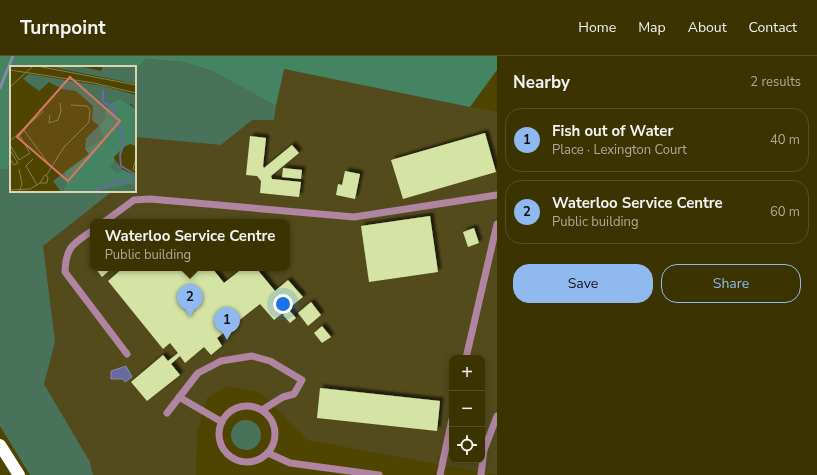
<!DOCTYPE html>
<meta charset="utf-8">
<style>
:root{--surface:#3b3401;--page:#423c0b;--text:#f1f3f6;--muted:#acaa99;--line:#544f23;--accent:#90b9f0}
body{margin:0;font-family:"Nunito Sans",sans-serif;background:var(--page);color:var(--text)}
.controls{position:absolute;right:12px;bottom:12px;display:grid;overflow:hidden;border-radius:8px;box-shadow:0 2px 10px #0003}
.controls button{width:36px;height:36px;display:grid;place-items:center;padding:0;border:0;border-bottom:1px solid var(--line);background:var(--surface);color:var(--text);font:20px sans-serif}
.you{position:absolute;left:283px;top:248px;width:14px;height:14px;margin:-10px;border:3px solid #fff;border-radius:50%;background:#1a73e8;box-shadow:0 0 0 6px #1a73e833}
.badge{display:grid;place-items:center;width:26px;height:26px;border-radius:50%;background:var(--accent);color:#111;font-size:13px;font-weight:700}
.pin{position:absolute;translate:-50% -33px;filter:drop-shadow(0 1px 2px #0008)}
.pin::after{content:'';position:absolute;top:21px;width:14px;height:12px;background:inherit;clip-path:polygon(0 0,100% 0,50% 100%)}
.popup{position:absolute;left:90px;top:163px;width:200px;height:52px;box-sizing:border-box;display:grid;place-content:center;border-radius:8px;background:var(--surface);filter:drop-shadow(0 1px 3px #0005);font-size:13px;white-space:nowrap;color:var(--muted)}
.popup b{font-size:15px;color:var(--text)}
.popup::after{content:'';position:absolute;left:50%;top:100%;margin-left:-8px;border:8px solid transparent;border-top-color:var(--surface)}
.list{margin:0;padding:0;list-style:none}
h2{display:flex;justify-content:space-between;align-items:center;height:52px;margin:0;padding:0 16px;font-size:17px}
h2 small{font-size:13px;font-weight:400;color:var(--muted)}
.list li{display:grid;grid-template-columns:26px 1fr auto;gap:12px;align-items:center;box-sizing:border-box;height:64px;margin:0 8px 8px;padding:0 8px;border:1px solid var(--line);border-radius:16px}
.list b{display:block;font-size:15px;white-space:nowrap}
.list p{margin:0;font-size:13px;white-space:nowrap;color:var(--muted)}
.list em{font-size:13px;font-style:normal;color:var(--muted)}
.actions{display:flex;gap:8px;padding:12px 16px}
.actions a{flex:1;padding:9px 0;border:1px solid var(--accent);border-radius:16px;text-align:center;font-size:14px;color:var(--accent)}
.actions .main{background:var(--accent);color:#111}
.icon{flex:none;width:22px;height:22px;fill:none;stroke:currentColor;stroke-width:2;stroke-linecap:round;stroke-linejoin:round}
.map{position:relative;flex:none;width:497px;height:419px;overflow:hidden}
header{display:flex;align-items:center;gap:24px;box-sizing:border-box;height:56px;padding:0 20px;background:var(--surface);border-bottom:1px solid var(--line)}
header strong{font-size:19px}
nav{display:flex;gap:22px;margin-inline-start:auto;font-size:14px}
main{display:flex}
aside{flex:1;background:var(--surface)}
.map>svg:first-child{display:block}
</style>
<header>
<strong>Turnpoint</strong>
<nav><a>Home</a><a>Map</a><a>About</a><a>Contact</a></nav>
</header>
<main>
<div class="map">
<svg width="497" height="419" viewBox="0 0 497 419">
<defs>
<filter id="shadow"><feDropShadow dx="3.5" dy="-3.5" stdDeviation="1" flood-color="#0009"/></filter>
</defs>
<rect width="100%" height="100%" fill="#4f4501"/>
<path fill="#534b1c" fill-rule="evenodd" d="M 283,13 L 497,56 L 497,419 L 307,384 L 261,337 L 228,330 L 207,342 L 197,377 L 196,419 L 93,419 L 90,406 L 44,328 L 54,286 L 43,190 L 109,137 L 110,135 L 135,135 L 135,81 L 221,89 L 252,64 L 274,64 ZM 93,166 L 287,166 L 287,212 L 93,212 ZM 452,302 L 482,302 L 482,404 L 452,404 Z"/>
<g fill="#48725a">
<path d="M 146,3 L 183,6 L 212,15 L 276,50 L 274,64 L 252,64 L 221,89 L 135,81 L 135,15 Z"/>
<path d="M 0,113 L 11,113 L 11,135 L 110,135 L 110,137 L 43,190 L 55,286 L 44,328 L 90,406 L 93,419 L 30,419 L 0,370 Z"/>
<circle cx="246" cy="379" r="15"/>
</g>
<path fill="#458463" d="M 0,0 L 497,0 L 497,14 L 470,51 L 284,13 L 276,50 L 212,15 L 183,6 L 146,3 L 135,15 L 135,11 L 11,11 L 11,113 L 0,113 Z"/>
<path fill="#656aa0" stroke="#888aa5" d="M 126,310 L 132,321 L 125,326 L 123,323 L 111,323 L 111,315 Z"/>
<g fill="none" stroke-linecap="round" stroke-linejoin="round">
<path stroke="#888aa5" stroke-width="3" d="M 0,32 L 13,0"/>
</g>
<g fill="#d5e4a5" filter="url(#shadow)">
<path d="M 485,77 L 496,116 L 403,143 L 391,104 Z"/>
<path d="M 250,80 L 266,82 L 263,110 L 264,112 L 292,89 L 299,97 L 271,120 L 272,123 L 301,126 L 299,141 L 260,137 L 261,125 L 257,120 L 246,119 Z"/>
<path d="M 283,112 L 302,114 L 301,123 L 282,121 Z"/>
<path d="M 345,115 L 360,118 L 355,143 L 336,139 L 338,128 L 342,129 Z"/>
<path d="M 430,160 L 438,216 L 369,226 L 361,170 Z"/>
<path d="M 474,172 L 479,187 L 468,191 L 463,176 Z"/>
<path d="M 95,212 L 112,212 L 102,221 Z"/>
<path d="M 123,212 L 212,212 L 224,227 L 243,212 L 256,212 L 275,235 L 288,224 L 303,241 L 274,264 L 260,248 L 217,282 L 222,290 L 211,299 L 204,291 L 185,307 L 180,300 L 171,308 L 180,319 L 147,345 L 131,326 L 163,299 L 168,305 L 178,297 L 170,287 L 163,293 L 108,225 Z"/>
<path d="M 311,246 L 321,259 L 308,270 L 298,257 Z"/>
<path d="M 289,254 L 296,262 L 290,267 L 283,259 Z"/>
<path d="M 322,270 L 331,281 L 322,287 L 314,277 Z"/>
<path d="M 320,332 L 440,345 L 437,375 L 317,362 Z"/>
</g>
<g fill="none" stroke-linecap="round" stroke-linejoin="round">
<g stroke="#af85a1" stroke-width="7">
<path d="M 104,166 L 134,144 L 150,143 L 354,161 L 497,139"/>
<path d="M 93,174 C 73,188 66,190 65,216 L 127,298"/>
<path d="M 466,302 L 497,168"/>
<path d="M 179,341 L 222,366"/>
<circle cx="247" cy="378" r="28"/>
<path d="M 167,357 L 198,317 L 221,305 L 252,300 L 270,305 L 302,324 L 294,338 L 283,341 L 262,354"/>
<path d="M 268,397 L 290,407 L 379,419"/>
<path d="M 440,419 L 452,363"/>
<path d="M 481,419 L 484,394 L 497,360"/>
</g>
<path stroke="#fff" stroke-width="12" d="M 0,389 L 19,419"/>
</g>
<g transform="translate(10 10)">
<rect width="126" height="126" fill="#4f4501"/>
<path d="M 37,0 L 69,0 L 91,5 L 93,0 L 126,0 L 126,18 ZM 18,8 L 93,20 L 126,29 L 126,43 L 121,38 L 96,52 L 95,72 L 75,83 L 76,72 L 89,60 L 82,54 L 83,40 L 66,25 L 52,23 L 39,16 L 29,25 L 13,13 ZM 79,88 L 103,96 L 105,94 L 113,104 L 126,110 L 126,126 L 51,126 L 43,115 Z" fill="#48725a"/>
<path d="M 110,33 L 126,43 L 126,80 L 120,78 L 114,81 L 104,91 L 105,94 L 100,102 L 107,107 L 113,104 L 126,110 L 126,117 L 82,126 L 53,126 L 57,117 L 55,106 L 79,88 L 75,83 L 94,72 L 89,60 L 96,52 L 95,45 L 100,38 Z" fill="#458463"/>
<path fill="none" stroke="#656aa0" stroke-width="2" d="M 93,24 L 93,36 L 102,41 L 114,77 L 110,89 L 111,100 L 126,109M 82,126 L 102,117 L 126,114"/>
<path fill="none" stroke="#877f47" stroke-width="1" d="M 27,0 L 126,19M 0,4 L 84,17 L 126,27M 0,21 L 23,0M 40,49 L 39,57 L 48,54 L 51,45 L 50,37M 13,63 L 41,101M 0,75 L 34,45M 0,79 L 9,94 L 20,87 L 8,67M 0,84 L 8,97 L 4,99 L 0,93M 126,92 L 123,103 L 126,105M 23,93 L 16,100 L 27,119M 36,110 L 54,81 L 79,56 L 80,44 L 77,40 L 61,39M 0,124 L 20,123 L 30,117 L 35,109 L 38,111 L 37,117 L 30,117M 9,126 L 12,118 L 9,103"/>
<path fill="#d87665" fill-opacity="0.15" stroke="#d87665" stroke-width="2" d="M 60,11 L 110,55 L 58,115 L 7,71 Z"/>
<rect width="126" height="126" fill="none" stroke="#dbd5b0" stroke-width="2"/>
</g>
</svg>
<div class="controls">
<button>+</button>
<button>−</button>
<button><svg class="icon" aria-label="locate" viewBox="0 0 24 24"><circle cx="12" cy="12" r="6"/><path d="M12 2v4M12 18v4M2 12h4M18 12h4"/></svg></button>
</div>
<div class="you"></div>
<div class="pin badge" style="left:227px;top:284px">1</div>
<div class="pin badge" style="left:190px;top:261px">2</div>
<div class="popup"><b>Waterloo Service Centre</b>Public building</div>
</div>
<aside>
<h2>Nearby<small>2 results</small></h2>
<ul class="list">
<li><span class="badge">1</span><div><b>Fish out of Water</b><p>Place · Lexington Court</p></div><em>40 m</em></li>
<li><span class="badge">2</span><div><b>Waterloo Service Centre</b><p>Public building</p></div><em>60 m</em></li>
</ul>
<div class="actions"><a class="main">Save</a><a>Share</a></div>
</aside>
</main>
